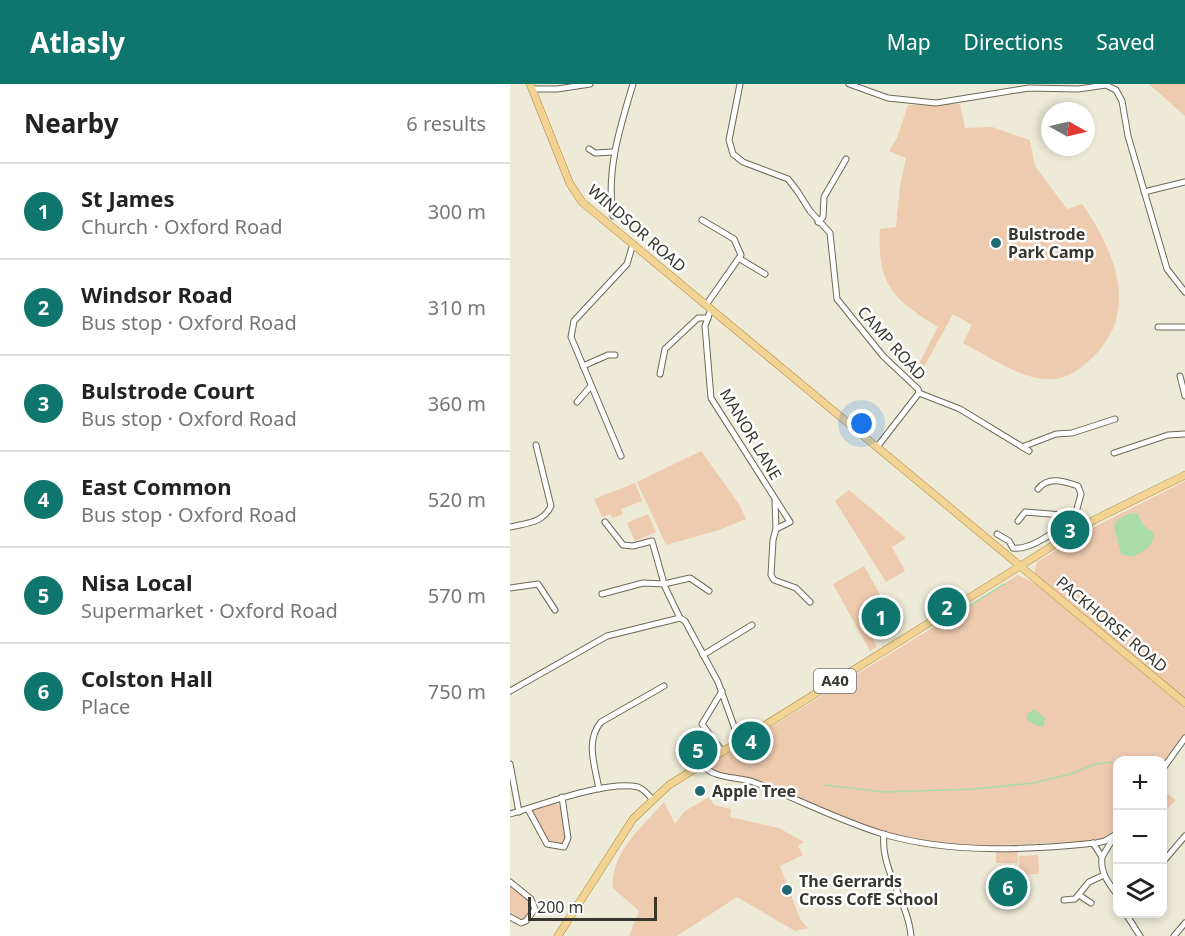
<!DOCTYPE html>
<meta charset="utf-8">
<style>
:root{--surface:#fff;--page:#f6f6f6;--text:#222;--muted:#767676;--line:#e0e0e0;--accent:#0f766e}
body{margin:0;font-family:"Noto Sans",sans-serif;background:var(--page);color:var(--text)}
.controls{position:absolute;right:18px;bottom:18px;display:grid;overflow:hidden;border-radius:12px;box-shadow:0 3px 9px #0003}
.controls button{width:54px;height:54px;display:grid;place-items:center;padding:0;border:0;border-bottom:2px solid var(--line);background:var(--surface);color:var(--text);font:30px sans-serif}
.compass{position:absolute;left:531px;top:18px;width:54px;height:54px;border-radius:50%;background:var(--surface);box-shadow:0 3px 9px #0003;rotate:98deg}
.scale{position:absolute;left:18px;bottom:15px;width:129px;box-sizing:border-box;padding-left:6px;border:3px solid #37362f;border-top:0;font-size:16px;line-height:21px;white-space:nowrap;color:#37362f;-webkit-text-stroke:4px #fff;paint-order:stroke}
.you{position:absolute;left:352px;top:340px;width:21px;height:21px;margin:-15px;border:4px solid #fff;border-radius:50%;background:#1a73e8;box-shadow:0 0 0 9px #1a73e833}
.badge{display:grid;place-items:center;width:39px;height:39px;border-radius:50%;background:var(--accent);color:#fff;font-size:20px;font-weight:700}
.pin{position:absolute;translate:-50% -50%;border:3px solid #fff;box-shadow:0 2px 6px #0006}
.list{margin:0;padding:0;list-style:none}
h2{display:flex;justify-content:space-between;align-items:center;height:78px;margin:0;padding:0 24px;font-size:26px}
h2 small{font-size:20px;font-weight:400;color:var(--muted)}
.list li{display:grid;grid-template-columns:39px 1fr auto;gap:18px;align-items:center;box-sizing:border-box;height:96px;padding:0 24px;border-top:2px solid var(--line)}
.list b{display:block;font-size:22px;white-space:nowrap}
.list p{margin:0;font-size:20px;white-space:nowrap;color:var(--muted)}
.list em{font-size:20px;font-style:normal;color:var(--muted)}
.icon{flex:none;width:33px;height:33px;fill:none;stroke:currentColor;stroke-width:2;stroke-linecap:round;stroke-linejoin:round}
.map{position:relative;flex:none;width:675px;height:852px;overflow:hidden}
header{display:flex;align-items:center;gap:36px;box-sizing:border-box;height:84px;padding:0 30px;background:var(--accent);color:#fff}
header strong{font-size:28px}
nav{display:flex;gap:33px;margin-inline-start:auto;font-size:21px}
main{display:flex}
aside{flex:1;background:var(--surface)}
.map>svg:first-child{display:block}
</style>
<header>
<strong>Atlasly</strong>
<nav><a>Map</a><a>Directions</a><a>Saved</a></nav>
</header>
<main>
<aside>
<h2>Nearby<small>6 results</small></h2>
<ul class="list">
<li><span class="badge">1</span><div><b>St James</b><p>Church · Oxford Road</p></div><em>300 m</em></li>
<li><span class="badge">2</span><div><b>Windsor Road</b><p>Bus stop · Oxford Road</p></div><em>310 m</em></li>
<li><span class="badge">3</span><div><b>Bulstrode Court</b><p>Bus stop · Oxford Road</p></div><em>360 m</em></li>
<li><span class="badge">4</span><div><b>East Common</b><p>Bus stop · Oxford Road</p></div><em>520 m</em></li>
<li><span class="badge">5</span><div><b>Nisa Local</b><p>Supermarket · Oxford Road</p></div><em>570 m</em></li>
<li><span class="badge">6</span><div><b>Colston Hall</b><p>Place</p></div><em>750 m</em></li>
</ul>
</aside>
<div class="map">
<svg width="675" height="852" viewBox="0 0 675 852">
<rect width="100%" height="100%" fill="#edebd7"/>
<g fill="#eecaae" fill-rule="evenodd">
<path d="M 639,0 L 675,0 L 675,32 Z"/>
<path d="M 450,20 L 455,44 L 482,43 L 520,56 L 525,82 L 557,125 L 572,120 C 604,165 630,227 584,272 C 571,284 559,295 541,295 C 511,296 479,272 453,259 L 462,241 L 443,230 L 408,294 L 403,291 L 428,243 C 383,215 367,201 370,145 L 386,143 L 390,102 L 396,74 L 379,67 L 387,54 L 398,21 Z"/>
<path d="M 191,367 L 229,420 L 236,435 L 209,446 L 156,461 L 127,398 Z"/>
<path d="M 675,397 L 675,616 L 524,490 L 527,478 L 586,442 ZM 628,430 L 634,442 L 611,470 Z"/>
<path d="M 125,399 L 132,417 L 111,425 L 113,430 L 103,434 L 100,430 L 92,433 L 84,415 Z"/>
<path d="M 339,406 L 396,454 L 382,463 L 395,487 L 376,498 L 325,417 Z"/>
<path d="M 138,430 L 146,448 L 125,457 L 117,439 Z"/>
<path d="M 354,482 L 376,521 L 353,534 L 367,563 L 360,567 L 323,500 Z"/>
<path d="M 508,491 L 528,501 L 675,624 L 675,650 L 653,682 L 652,676 L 608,676 L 607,746 C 589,762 560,758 537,759 C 482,762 426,765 373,748 C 316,729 264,697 205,688 L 201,684 L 204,678 Z"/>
<path d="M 652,706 L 666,716 L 653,729 L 652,729 Z"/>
<path d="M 199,713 L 204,721 L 221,725 L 220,733 L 269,744 L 294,758 L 288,762 L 293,771 L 270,782 L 290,835 L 298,844 L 285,847 L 227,813 L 167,852 L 119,852 L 129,827 L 103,804 C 100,769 133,742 154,718 L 165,740 L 175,727 Z"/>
<path d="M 45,719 L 51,723 L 57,755 L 55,760 L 43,762 L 36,755 L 21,730 L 24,725 Z"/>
<path d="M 486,766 L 507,766 L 508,779 L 486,779 Z"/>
<path d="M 528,771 L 529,790 L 509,791 L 509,772 Z"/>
<path d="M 0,801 L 22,820 L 23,826 L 14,838 L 0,831 Z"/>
</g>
<g fill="#a9dca8">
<path d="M 620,429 L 628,430 L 634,442 L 644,449 C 644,463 632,469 621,473 L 611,470 L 604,442 L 607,436 Z"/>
<path d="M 524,625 L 535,634 L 534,642 L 530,643 L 517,636 L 517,630 Z"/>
</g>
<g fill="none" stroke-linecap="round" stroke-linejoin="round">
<g stroke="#a9dca8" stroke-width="1.5">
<path d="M 456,524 L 494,500"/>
<path d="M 314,701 L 375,708"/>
<path d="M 375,708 L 465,705 L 524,699 L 560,690 L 586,680 L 602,678"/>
</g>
<g stroke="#6b6958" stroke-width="7">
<g id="minor">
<path d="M 230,0 L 219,56 L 223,70 L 233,78 L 278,95 L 288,108 L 300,127 L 320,149 L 327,215 L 373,272 L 408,305 L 409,309 L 367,363"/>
<path d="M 339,0 L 378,14 L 426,19 L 519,4 L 568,5 L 596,1 L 606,6 L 612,17 L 618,52 L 657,185 L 675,208"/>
<path d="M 22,5 L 47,5 L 80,0"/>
<path d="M 79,65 L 85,69 L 103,68"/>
<path d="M 634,108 L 675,98"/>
<path d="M 103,132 C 96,85 110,44 123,0"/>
<path d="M 192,136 L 224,155 L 231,171 L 196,221"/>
<path d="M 308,138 L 313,133 L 314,113 L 336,75"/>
<path d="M 230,175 L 255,190"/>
<path d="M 201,225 L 195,242 L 201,314 L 280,438 L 266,445"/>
<path d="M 648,243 L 675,243"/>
<path d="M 73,282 L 98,271 L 105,271"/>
<path d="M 150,290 L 155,265 L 188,234 L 198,234"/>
<path d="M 670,292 L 675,312"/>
<path d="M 409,309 L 450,325 L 519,367"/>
<path d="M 67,318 L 81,302"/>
<path d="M 512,363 L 546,350 L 562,349 L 605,335"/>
<path d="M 604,369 L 658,351 L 675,350"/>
<path d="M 111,372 L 61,253 L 64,237 L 117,180 L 123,160"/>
<path d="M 528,405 C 538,392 554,397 568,402 L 571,410 L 565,432"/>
<path d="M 265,417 L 266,445 L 263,456 L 261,491 L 264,496 L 286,504 L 300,518"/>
<path d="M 508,437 L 515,428 L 565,432 L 572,443"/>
<path d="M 95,438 L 113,461 L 123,462 L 142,457 L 155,503 L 170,534"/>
<path d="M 0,443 C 17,439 33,439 41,422 L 26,361"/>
<path d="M 487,450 L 499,457 L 503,464 C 520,467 551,445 561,432"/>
<path d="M 0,504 L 28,500 L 45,526"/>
<path d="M 92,510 L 133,499 L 154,500 L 180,494 L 199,507"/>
<path d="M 193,571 L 242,541"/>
<path d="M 0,607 L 97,552 L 170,534 L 175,537 L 208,598 L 229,656"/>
<path d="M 212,607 L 192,640 L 212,667"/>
<path d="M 0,680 L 9,728"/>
<path d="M 192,680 C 203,696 229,692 246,699 C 288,715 330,737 373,750 C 441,770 517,766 586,759 L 595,757 L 608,749"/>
<path d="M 652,686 L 675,654"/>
<path d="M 89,705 C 85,682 75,657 91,638 L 154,602"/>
<path d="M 18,725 L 37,760 L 54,763 L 58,754 L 52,713"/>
<path d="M 0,730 C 32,721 96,696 128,703 C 134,705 138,710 142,715"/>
<path d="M 374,750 C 370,786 398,817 401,852"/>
<path d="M 583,759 L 592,773 C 590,790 599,799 608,812"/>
<path d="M 592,773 L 604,753"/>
<path d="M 652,779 L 675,752"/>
<path d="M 0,798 L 21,815 L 25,825 L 16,837 L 11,839 L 0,833"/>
<path d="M 569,811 L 581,819"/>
<path d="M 554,816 L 565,815 L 579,798 L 594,791"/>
<path d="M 616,830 L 630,852"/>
<path d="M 664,852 L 675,839"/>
</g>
</g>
<g stroke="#ac8942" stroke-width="8">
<g id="major">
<path d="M 20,0 L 60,100 L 72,118 L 675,619"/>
<path d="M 48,852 L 123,735 L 159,701 L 584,436 L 675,391"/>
</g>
</g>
<use href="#minor" stroke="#fff" stroke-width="5"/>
<use href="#major" stroke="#f3d394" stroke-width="7"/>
</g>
<g fill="#1f6973" stroke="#fff" stroke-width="2">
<circle cx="486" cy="159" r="6"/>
<circle cx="190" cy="707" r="6"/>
<circle cx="277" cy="806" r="6"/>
</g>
<g text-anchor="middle" stroke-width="5" stroke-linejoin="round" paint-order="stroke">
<rect fill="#fff" stroke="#73726d" stroke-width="1.5" x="304" y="585" width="42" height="24" rx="4.5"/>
<g font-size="15" font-weight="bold" fill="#37362f">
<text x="325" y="602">A40</text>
</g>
<g font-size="16" fill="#37362f" stroke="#fff">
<text transform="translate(127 144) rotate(41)" y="6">WINDSOR ROAD</text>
<text transform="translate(382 259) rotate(48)" y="6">CAMP ROAD</text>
<text transform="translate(241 350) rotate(59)" y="6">MANOR LANE</text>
<text transform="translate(602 540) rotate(40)" y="6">PACKHORSE ROAD</text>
</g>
<g font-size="16" font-weight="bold" fill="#37362f" stroke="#fff" text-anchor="start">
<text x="498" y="156">Bulstrode<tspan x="498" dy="18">Park Camp</tspan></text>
<text x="202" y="713">Apple Tree</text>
<text x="289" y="803">The Gerrards<tspan x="289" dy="18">Cross CofE School</tspan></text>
</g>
</g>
</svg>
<div class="controls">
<button>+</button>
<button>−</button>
<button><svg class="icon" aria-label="layers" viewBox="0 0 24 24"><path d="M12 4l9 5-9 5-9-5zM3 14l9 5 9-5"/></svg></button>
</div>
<svg class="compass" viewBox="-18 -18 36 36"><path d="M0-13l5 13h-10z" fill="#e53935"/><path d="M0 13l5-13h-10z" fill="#767676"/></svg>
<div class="scale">200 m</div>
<div class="you"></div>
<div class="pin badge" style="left:371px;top:533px">1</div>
<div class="pin badge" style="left:437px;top:523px">2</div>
<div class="pin badge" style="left:560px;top:446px">3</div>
<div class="pin badge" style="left:241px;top:657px">4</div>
<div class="pin badge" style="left:188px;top:666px">5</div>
<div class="pin badge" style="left:498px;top:803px">6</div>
</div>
</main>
